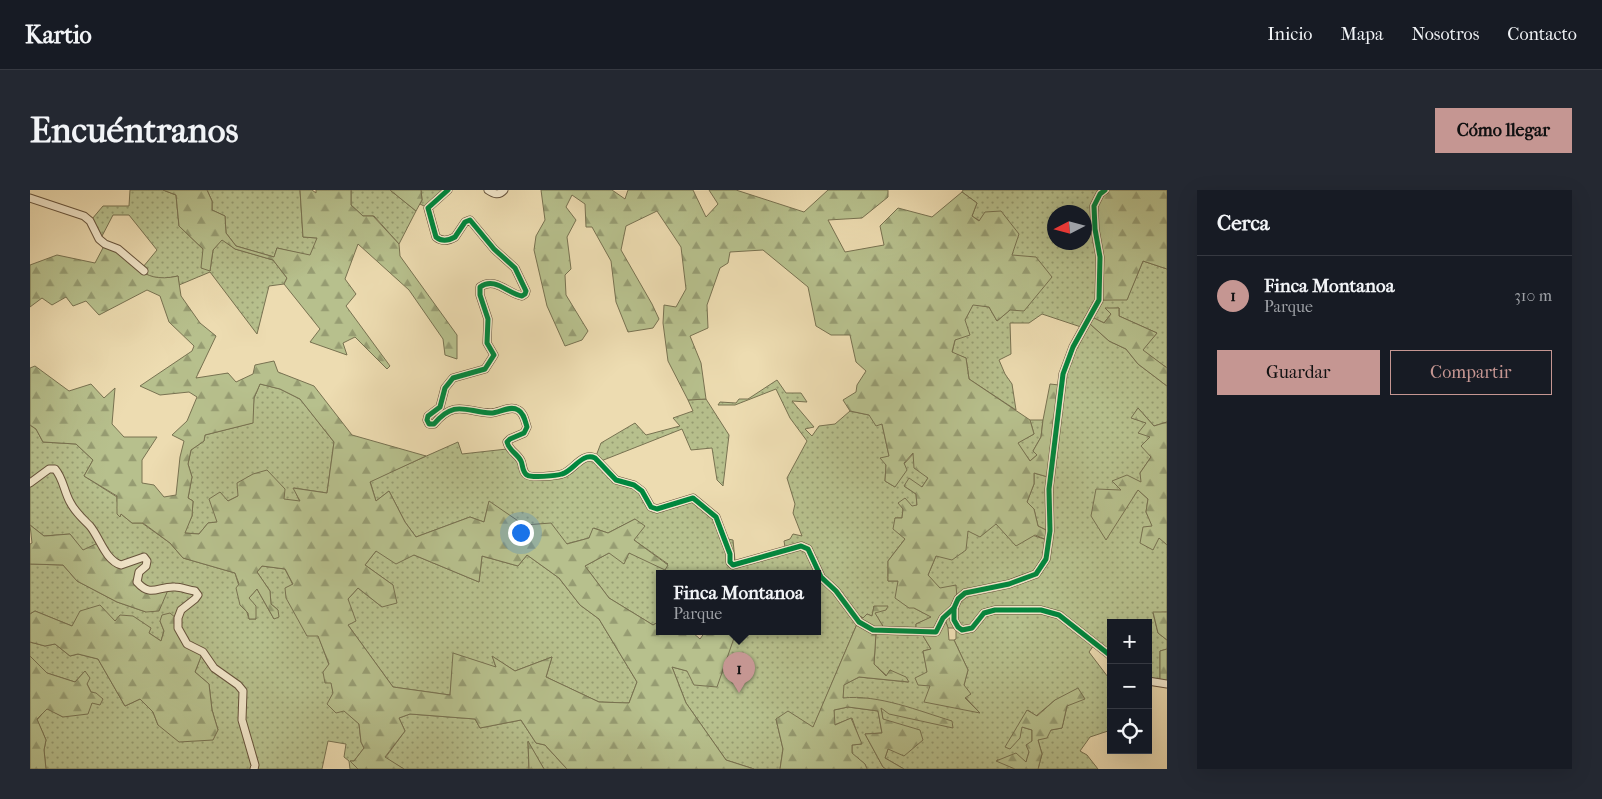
<!DOCTYPE html>
<html lang="es">
<meta charset="utf-8">
<style>
:root{--surface:#171b24;--page:#242831;--text:#f1f3f6;--muted:#9ea1a6;--line:#363941;--accent:#c59692}
body{margin:0;font-family:"IM FELL French Canon",serif;background:var(--page);color:var(--text)}
.controls{position:absolute;right:15px;bottom:15px;display:grid;overflow:hidden;border-radius:0px;box-shadow:0 5px 20px #0002}
.controls button{width:45px;height:45px;display:grid;place-items:center;padding:0;border:0;border-bottom:1px solid var(--line);background:var(--surface);color:var(--text);font:25px sans-serif}
.compass{position:absolute;left:1017px;top:15px;width:45px;height:45px;border-radius:50%;background:var(--surface);box-shadow:0 5px 20px #0002;rotate:264deg}
.you{position:absolute;left:490px;top:342px;width:18px;height:18px;margin:-12px;border:4px solid #fff;border-radius:50%;background:#1a73e8;box-shadow:0 0 0 8px #1a73e833}
.badge{display:grid;place-items:center;width:32px;height:32px;border-radius:50%;background:var(--accent);color:#111;font-size:16px;font-weight:700}
.pin{position:absolute;translate:-50% -41px;filter:drop-shadow(0 1px 2px #0008)}
.pin::after{content:'';position:absolute;top:26px;width:18px;height:15px;background:inherit;clip-path:polygon(0 0,100% 0,50% 100%)}
.popup{position:absolute;left:626px;top:380px;width:165px;height:65px;box-sizing:border-box;display:grid;place-content:center;border-radius:0px;background:var(--surface);filter:drop-shadow(0 1px 4px #0005);font-size:16px;white-space:nowrap;color:var(--muted)}
.popup b{font-size:19px;color:var(--text)}
.popup::after{content:'';position:absolute;left:50%;top:100%;margin-left:-10px;border:10px solid transparent;border-top-color:var(--surface)}
.list{margin:0;padding:0;list-style:none}
h2{display:flex;justify-content:space-between;align-items:center;height:65px;margin:0;padding:0 20px;font-size:21px}
h2 small{font-size:16px;font-weight:400;color:var(--muted)}
.list li{display:grid;grid-template-columns:32px 1fr auto;gap:15px;align-items:center;box-sizing:border-box;height:80px;padding:0 20px;border-top:1px solid var(--line)}
.list b{display:block;font-size:19px;white-space:nowrap}
.list p{margin:0;font-size:16px;white-space:nowrap;color:var(--muted)}
.list em{font-size:16px;font-style:normal;color:var(--muted)}
.actions{display:flex;gap:10px;padding:15px 20px}
.actions a{flex:1;padding:11px 0;border:1px solid var(--accent);border-radius:0px;text-align:center;font-size:18px;color:var(--accent)}
.actions .main{background:var(--accent);color:#111}
.icon{flex:none;width:28px;height:28px;fill:none;stroke:currentColor;stroke-width:2;stroke-linecap:round;stroke-linejoin:round}
.map{position:relative;flex:none;width:1137px;height:579px;overflow:hidden;border-radius:0px}
header{display:flex;align-items:center;gap:30px;box-sizing:border-box;height:70px;padding:0 25px;background:var(--surface);border-bottom:1px solid var(--line)}
header strong{font-size:24px}
nav{display:flex;gap:28px;margin-inline-start:auto;font-size:18px}
.intro{display:flex;align-items:center;justify-content:space-between;box-sizing:border-box;height:120px;padding:0 30px}
h1{margin:0;font-size:35px}
.button{padding:12px 22px;border-radius:0px;background:var(--accent);color:#111;font-size:18px;font-weight:700}
main{display:flex;gap:30px;padding:0 30px}
aside{flex:1;background:var(--surface);border-radius:0px;box-shadow:0 5px 20px #0002}
.map>svg:first-child{display:block}
</style>
<header>
<strong>Kartio</strong>
<nav><a>Inicio</a><a>Mapa</a><a>Nosotros</a><a>Contacto</a></nav>
</header>
<div class="intro"><h1>Encuéntranos</h1><a class="button">Cómo llegar</a></div>
<main>
<div class="map">
<svg width="1137" height="579" viewBox="0 0 1137 579">
<defs>
<pattern id="green-dots" width="8" height="8" patternUnits="userSpaceOnUse" patternTransform="scale(1.25)"><rect width="8" height="8" fill="#b7c08d"/><path d="M2 2h.1M6 6h.1" fill="none" stroke="#969c72" stroke-width="1.8" stroke-linecap="round"/></pattern>
<pattern id="forest-firs" width="22" height="20" patternUnits="userSpaceOnUse" patternTransform="scale(1.25)"><rect width="22" height="20" fill="#b7c08d"/><path d="M5 1l3.5 6h-7zM16 11l3.5 6h-7z" fill="#969c72"/></pattern>
</defs>
<rect width="100%" height="100%" fill="#eddcb1"/>
<filter id="stains"><feTurbulence type="fractalNoise" baseFrequency=".004" numOctaves="4"/><feColorMatrix values="0 0 0 0 .2 0 0 0 0 .09 0 0 0 0 .02 0 0 0 .5 -.17"/></filter>
<radialGradient id="worn" r=".72"><stop offset=".6" stop-color="#630" stop-opacity="0"/><stop offset="1" stop-color="#630" stop-opacity=".3"/></radialGradient>
<g fill="url(#green-dots)" stroke="#787251" fill-rule="evenodd">
<path d="M 100,0 L 133,0 L 146,5 L 149,36 L 173,59 L 180,81 L 183,60 L 192,49 L 205,59 L 243,70 L 257,88 L 254,94 L 239,96 L 227,144 L 180,82 L 149,95 L 148,86 L 133,89 L 116,86 L 113,77 L 127,60 L 99,25 L 83,25 L 71,48 L 62,29 L 73,16 L 99,16 Z"/>
<path d="M 177,0 L 270,0 L 273,47 L 288,48 L 281,66 L 247,58 L 244,67 L 206,56 L 196,43 L 195,26 L 182,20 L 182,11 Z"/>
<path d="M 321,0 L 360,0 L 386,21 L 369,54 L 344,26 L 333,26 L 321,15 Z"/>
<path d="M 391,0 L 414,0 L 396,17 L 390,14 L 392,10 Z"/>
<path d="M 933,0 L 1071,0 L 1066,110 L 1051,137 L 1012,124 L 999,133 L 980,133 L 981,164 L 969,170 L 975,184 L 982,194 L 986,220 L 939,189 L 936,168 L 922,163 L 925,150 L 943,114 L 959,117 L 967,131 L 980,120 L 982,66 L 950,31 L 942,26 L 947,13 L 932,2 ZM 1024,22 L 1054,22 L 1054,52 L 1024,52 Z"/>
<path d="M 1113,71 L 1137,79 L 1137,178 L 1112,160 L 1127,143 L 1089,126 L 1089,118 L 1076,119 L 1081,124 L 1074,133 L 1062,127 L 1071,110 L 1097,109 Z"/>
<path d="M 1059,133 L 1079,151 L 1096,159 L 1108,174 L 1137,196 L 1137,232 L 1124,236 L 1108,218 L 1102,228 L 1117,233 L 1120,247 L 1121,267 L 1110,283 L 1112,292 L 1092,300 L 1061,326 L 1108,300 L 1118,309 L 1116,322 L 1129,347 L 1137,355 L 1137,422 L 1123,423 L 1128,443 L 1137,450 L 1137,459 L 1130,461 L 1130,491 L 1118,489 L 1118,433 L 1081,433 L 1081,464 L 1030,423 L 965,417 L 941,436 L 933,438 C 920,428 927,413 937,405 L 1008,386 L 1018,370 L 1021,299 L 1035,185 L 1045,158 Z"/>
<path d="M 747,190 L 756,203 L 771,203 L 777,212 L 762,211 L 784,237 L 775,239 L 782,246 L 789,236 L 805,234 L 820,221 L 839,225 L 852,234 L 859,266 L 856,275 L 855,291 L 865,297 L 874,274 L 884,263 L 898,288 L 892,297 L 874,296 L 886,304 L 887,316 L 873,319 L 872,328 L 865,328 L 875,349 L 858,371 L 858,391 L 868,391 L 884,418 L 902,427 L 886,434 L 886,439 L 854,438 L 844,422 L 844,416 L 842,426 L 837,424 L 833,428 C 819,420 802,399 793,385 C 787,376 786,366 779,357 L 704,373 L 698,349 L 703,350 L 705,371 L 755,357 L 754,351 L 760,349 L 763,344 L 772,346 L 763,323 L 765,314 L 757,288 L 777,251 L 760,228 L 746,199 L 705,215 L 688,215 L 690,212 L 706,213 L 709,209 L 718,209 Z"/>
<path d="M 230,194 L 250,199 L 270,209 L 304,252 L 297,303 L 264,298 L 270,312 L 208,306 L 198,311 L 188,332 L 178,333 L 169,344 L 154,343 L 162,326 L 163,311 L 158,308 L 162,287 L 158,274 L 161,260 L 174,251 L 175,245 L 222,233 L 224,208 Z"/>
<path d="M 676,209 L 699,245 L 693,296 L 687,290 L 682,258 L 661,260 L 652,239 L 571,271 L 566,266 L 571,253 L 605,233 L 616,245 L 650,236 L 643,228 L 663,221 L 658,210 Z"/>
<path d="M 1000,230 L 1013,230 L 1011,247 L 1003,261 L 1007,265 L 1000,271 L 987,253 L 1004,244 Z"/>
<path d="M 0,235 L 6,239 L 13,252 L 46,254 L 63,270 L 54,286 L 87,307 L 87,311 L 91,324 L 102,333 L 112,333 L 140,353 L 153,368 L 205,383 L 219,429 L 226,429 L 219,408 L 227,399 L 244,429 L 248,420 L 241,414 L 240,401 L 227,382 L 232,376 L 255,379 L 288,445 L 299,475 L 303,503 L 314,520 L 329,534 L 331,552 L 334,558 L 324,571 L 320,571 L 328,579 L 320,579 L 319,571 L 314,567 L 316,554 L 298,551 L 292,579 L 226,579 L 214,530 L 216,508 L 186,476 L 174,460 L 158,452 L 150,438 L 150,429 L 153,421 L 166,411 L 166,399 L 120,399 C 106,393 99,377 85,370 L 49,322 L 26,277 L 0,290 Z"/>
<path d="M 428,252 L 432,264 L 477,259 L 489,271 L 491,282 L 533,286 L 556,269 L 564,270 L 585,292 L 603,297 L 611,302 L 620,318 L 663,311 L 685,328 L 702,378 L 709,377 L 771,359 L 777,361 L 788,384 L 630,384 L 630,431 L 623,435 L 579,408 L 555,376 L 579,363 L 599,363 L 638,374 L 604,350 L 605,329 L 578,343 L 564,338 L 559,348 L 536,354 L 521,334 L 494,335 L 459,312 L 454,332 L 440,327 L 386,347 L 375,332 L 359,301 L 346,311 L 340,291 Z"/>
<path d="M 20,281 L 24,282 L 68,353 L 53,361 L 40,344 L 14,346 L 0,335 L 0,296 Z"/>
<path d="M 1004,283 L 1018,287 L 1018,341 L 1008,336 L 1004,319 L 997,312 L 1004,294 Z"/>
<path d="M 966,333 L 1017,350 L 1014,368 L 1005,382 L 927,408 L 910,399 L 898,385 L 906,366 L 938,341 Z"/>
<path d="M 346,361 L 384,365 L 449,392 L 452,366 L 488,376 L 497,365 L 529,388 L 550,415 L 569,429 L 607,492 L 599,513 L 569,512 L 516,487 L 522,467 L 485,481 L 463,467 L 466,478 L 424,464 L 420,505 L 363,497 L 318,435 L 318,409 L 328,398 L 352,417 L 363,395 L 335,375 Z"/>
<path d="M 0,374 L 33,375 L 47,391 L 87,412 L 116,422 L 138,400 L 144,399 L 165,405 L 146,428 L 130,431 L 134,441 L 131,451 L 119,443 L 85,431 L 42,436 L 5,421 L 0,424 Z"/>
<path d="M 788,384 L 805,403 L 827,434 L 783,538 L 746,529 L 753,559 L 750,579 L 724,579 L 696,570 L 656,513 L 642,477 L 657,481 L 704,448 L 697,442 L 788,442 Z"/>
<path d="M 922,422 L 932,442 L 955,425 L 965,422 L 1010,423 L 1028,427 L 1064,455 L 1059,462 L 1081,491 L 1081,540 L 1060,547 L 1050,561 L 1057,565 L 1068,579 L 1008,579 L 1012,564 L 1008,550 L 1021,540 L 1032,538 L 1037,516 L 1025,510 L 1006,526 L 998,520 L 992,537 L 1002,540 L 1002,551 L 996,573 L 967,570 L 985,579 L 874,579 L 855,568 L 858,559 L 851,518 L 922,532 L 813,508 L 813,495 L 829,487 L 878,492 L 860,480 L 857,486 L 844,474 L 846,443 L 892,444 L 901,459 L 893,461 L 900,496 L 949,522 L 935,507 L 934,495 L 938,480 L 924,450 L 926,449 L 926,438 L 918,438 L 915,429 Z"/>
<path d="M 0,452 L 15,456 L 25,454 L 40,466 L 48,464 L 68,469 L 95,516 L 110,509 L 123,522 L 128,535 L 188,540 L 182,520 L 179,494 L 165,482 L 172,464 L 211,502 L 222,579 L 16,579 L 14,560 L 16,550 L 7,530 L 17,518 L 33,527 L 61,502 L 57,494 L 55,481 L 45,492 L 17,483 L 0,466 Z"/>
<path d="M 818,517 L 848,521 L 852,543 L 835,544 L 853,577 L 856,579 L 837,579 L 835,574 L 822,564 L 822,555 L 831,554 L 822,528 L 804,535 L 804,520 Z"/>
<path d="M 380,524 L 445,529 L 450,538 L 491,530 L 506,553 L 515,555 L 537,579 L 514,579 L 498,552 L 499,579 L 374,579 L 355,568 L 375,541 L 369,528 Z"/>
</g>
<g fill="url(#forest-firs)" stroke="#787251" fill-rule="evenodd">
<path d="M 133,0 L 177,0 L 182,11 L 182,20 L 195,26 L 196,43 L 206,56 L 244,67 L 247,58 L 280,65 L 287,48 L 273,47 L 270,0 L 282,0 L 286,3 L 286,0 L 321,0 L 321,15 L 333,26 L 343,26 L 369,54 L 370,66 L 427,145 L 427,169 L 415,165 L 413,149 L 379,100 L 328,54 L 315,89 L 326,104 L 316,116 L 360,176 L 357,179 L 325,147 L 313,153 L 317,165 L 280,152 L 290,139 L 254,94 L 257,88 L 243,70 L 205,59 L 192,50 L 183,60 L 180,81 L 171,78 L 173,59 L 149,36 L 146,5 Z"/>
<path d="M 360,0 L 391,0 L 392,10 L 386,21 Z"/>
<path d="M 511,0 L 582,0 L 595,9 L 598,0 L 663,0 L 676,27 L 688,14 L 679,0 L 706,0 L 774,22 L 798,0 L 858,0 L 858,7 L 832,28 L 798,30 L 815,62 L 854,55 L 850,36 L 868,18 L 902,27 L 932,2 L 947,13 L 942,26 L 949,31 L 955,22 L 971,21 L 989,44 L 982,65 L 1006,67 L 1022,87 L 994,121 L 980,120 L 967,131 L 959,117 L 943,115 L 935,130 L 940,145 L 925,150 L 922,162 L 936,168 L 939,189 L 1000,230 L 1004,244 L 988,253 L 1000,271 L 1007,265 L 1003,261 L 1011,247 L 1013,230 L 1020,194 L 1029,195 L 1018,287 L 1004,283 L 1004,294 L 997,312 L 1004,319 L 1008,336 L 1018,341 L 1017,350 L 1005,345 L 986,356 L 966,334 L 950,347 L 938,341 L 936,360 L 922,370 L 906,366 L 898,385 L 910,398 L 926,395 L 927,408 L 904,440 L 886,439 L 886,434 L 901,427 L 884,418 L 879,418 L 865,408 L 868,391 L 858,391 L 858,371 L 875,349 L 863,339 L 865,328 L 872,328 L 873,319 L 868,313 L 875,308 L 882,316 L 887,315 L 886,304 L 874,296 L 879,288 L 892,297 L 898,288 L 884,278 L 883,263 L 874,273 L 877,280 L 865,297 L 855,291 L 856,275 L 850,268 L 859,266 L 852,234 L 846,236 L 839,225 L 820,221 L 813,210 L 826,202 L 827,195 L 836,181 L 826,172 L 820,145 L 801,145 L 786,136 L 778,97 L 733,60 L 700,62 L 698,73 L 690,78 L 677,115 L 678,138 L 660,146 L 671,173 L 676,209 L 658,210 L 638,171 L 633,133 L 634,115 L 646,117 L 656,99 L 651,57 L 627,21 L 596,36 L 591,60 L 622,114 L 629,129 L 623,138 L 598,142 L 586,112 L 581,71 L 562,37 L 556,37 L 555,14 L 542,5 L 536,17 L 546,30 L 537,47 L 541,79 L 535,85 L 536,105 L 558,141 L 552,150 L 535,156 L 517,116 L 504,60 L 506,46 L 515,30 Z"/>
<path d="M 1078,0 L 1137,0 L 1137,79 L 1113,71 L 1097,110 L 1071,110 L 1066,16 L 1072,5 Z"/>
<path d="M 74,56 C 107,68 107,95 148,86 L 151,106 L 170,133 L 186,146 L 166,188 L 198,183 L 206,192 L 223,184 L 225,175 L 244,171 L 248,182 L 284,196 L 322,245 L 396,266 L 340,292 L 346,311 L 359,301 L 375,332 L 386,347 L 440,327 L 454,332 L 459,311 L 494,335 L 521,333 L 537,354 L 559,348 L 563,338 L 578,343 L 605,329 L 615,336 L 604,350 L 638,375 L 635,380 L 599,363 L 594,374 L 579,363 L 555,376 L 579,408 L 623,435 L 630,431 L 630,442 L 662,442 L 670,449 L 675,442 L 697,442 L 704,448 L 687,497 L 664,495 L 657,481 L 642,477 L 656,513 L 696,570 L 724,579 L 537,579 L 515,555 L 506,553 L 491,530 L 450,538 L 445,529 L 380,524 L 369,528 L 375,541 L 355,567 L 374,579 L 328,579 L 320,571 L 324,571 L 334,558 L 331,552 L 329,534 L 314,521 L 306,523 L 297,514 L 303,503 L 301,493 L 295,493 L 293,482 L 299,474 L 288,446 L 277,446 L 256,408 L 255,398 L 263,394 L 255,379 L 232,376 L 227,382 L 240,401 L 241,414 L 248,420 L 249,427 L 244,429 L 227,399 L 219,408 L 226,416 L 226,429 L 219,429 L 218,423 L 210,415 L 206,398 L 209,394 L 205,383 L 153,368 L 140,353 L 113,333 L 102,333 L 91,324 L 90,327 L 87,324 L 87,306 L 54,286 L 63,270 L 46,254 L 13,252 L 6,239 L 0,235 L 0,178 L 5,176 L 39,201 L 61,194 L 74,208 L 85,198 L 82,234 L 94,247 L 127,247 L 112,270 L 112,293 L 124,295 L 134,307 L 146,305 L 150,267 L 154,251 L 142,245 L 157,231 L 167,207 L 159,202 L 130,205 L 110,196 L 162,161 L 164,156 L 139,132 L 130,106 L 117,100 L 69,125 L 56,111 L 43,116 L 36,107 L 22,115 L 12,108 L 0,117 L 0,75 L 27,65 L 65,73 ZM 230,194 L 250,199 L 270,209 L 304,252 L 297,303 L 263,298 L 270,311 L 254,309 L 255,299 L 237,280 L 223,284 L 207,293 L 208,306 L 198,311 L 190,302 L 179,309 L 187,332 L 178,333 L 169,344 L 155,343 L 162,326 L 163,311 L 158,308 L 162,287 L 158,274 L 161,260 L 174,251 L 175,245 L 223,233 L 224,208 ZM 346,361 L 366,374 L 384,365 L 449,392 L 452,366 L 488,376 L 497,365 L 529,388 L 550,415 L 569,429 L 607,492 L 599,513 L 569,512 L 516,487 L 522,467 L 485,481 L 462,466 L 466,477 L 423,463 L 420,505 L 363,497 L 318,435 L 326,431 L 318,409 L 328,398 L 352,417 L 367,413 L 363,395 L 335,375 Z"/>
<path d="M 1075,118 L 1089,118 L 1089,126 L 1127,143 L 1113,160 L 1137,178 L 1137,196 L 1108,174 L 1096,159 L 1079,151 L 1059,133 L 1062,127 L 1074,133 L 1081,124 Z"/>
<path d="M 1108,218 L 1124,236 L 1137,232 L 1137,355 L 1129,348 L 1123,360 L 1110,353 L 1113,337 L 1122,336 L 1116,322 L 1118,309 L 1108,300 L 1076,350 L 1061,326 L 1066,299 L 1091,300 L 1082,291 L 1097,285 L 1111,292 L 1110,283 L 1121,267 L 1111,256 L 1120,247 L 1108,243 L 1116,233 L 1101,228 Z"/>
<path d="M 0,335 L 14,346 L 40,344 L 53,360 L 68,353 L 82,373 L 113,370 L 114,375 L 107,381 L 111,400 L 138,400 L 129,421 L 116,422 L 87,412 L 47,391 L 33,375 L 0,374 L 0,354 L 2,353 Z"/>
<path d="M 70,415 L 85,431 L 90,425 L 103,426 L 121,438 L 119,443 L 131,451 L 134,441 L 130,431 L 132,425 L 140,423 L 146,428 L 146,439 L 172,464 L 165,482 L 179,494 L 182,520 L 188,540 L 183,550 L 149,552 L 128,535 L 123,522 L 110,509 L 95,516 L 68,469 L 48,464 L 40,466 L 25,454 L 15,456 L 0,452 L 0,424 L 5,421 L 42,436 L 50,421 Z"/>
<path d="M 844,416 L 858,416 L 856,420 L 845,423 L 854,438 C 841,438 833,434 825,424 L 833,428 L 837,424 L 842,426 Z"/>
<path d="M 1123,422 L 1137,422 L 1137,450 L 1128,443 Z"/>
<path d="M 915,429 L 918,438 L 919,450 L 924,450 L 938,480 L 934,495 L 941,504 L 935,508 L 950,523 L 894,512 L 900,496 L 888,495 L 885,488 L 897,482 L 893,461 L 901,459 L 892,444 L 907,444 Z"/>
<path d="M 827,434 L 846,443 L 844,474 L 856,486 L 860,480 L 876,487 L 879,492 L 829,487 L 814,495 L 813,508 C 848,504 889,521 922,531 L 923,538 L 859,524 L 851,518 L 853,529 L 890,540 L 893,550 L 874,566 L 858,559 L 855,568 L 874,579 L 856,579 L 853,577 L 835,544 L 852,543 L 848,521 L 818,517 L 804,520 L 805,535 L 821,528 L 832,554 L 822,555 L 822,563 L 835,574 L 837,579 L 750,579 L 753,559 L 746,529 L 758,521 L 783,537 Z"/>
<path d="M 1137,459 L 1137,492 L 1130,491 L 1130,461 Z"/>
<path d="M 0,466 L 17,483 L 45,492 L 55,481 L 60,488 L 57,494 L 61,502 L 66,503 L 73,509 L 70,515 L 62,513 L 58,524 L 33,527 L 17,519 L 7,529 L 16,550 L 14,560 L 16,579 L 0,579 Z"/>
<path d="M 1048,498 L 1055,509 L 1037,516 L 1032,538 L 1021,540 L 1017,548 L 1008,550 L 1012,564 L 1008,579 L 985,579 L 966,571 L 986,563 L 996,572 L 999,562 L 996,555 L 1002,551 L 1002,540 L 992,537 L 990,548 L 980,559 L 975,557 L 997,520 L 1007,526 L 1025,510 Z"/>
<path d="M 498,551 L 514,579 L 499,579 Z"/>
</g>
<g fill="none" stroke-linecap="round" stroke-linejoin="round">
<g stroke="#66533c" stroke-width="9">
<g id="minor">
<path d="M 418,0 L 398,18 L 406,47 C 412,52 418,51 425,47 L 435,32 L 440,30 L 464,59 L 485,78 L 496,101 L 495,104 L 492,106 C 478,104 465,86 450,97 L 450,105 L 458,129 L 457,153 L 464,165 L 455,179 L 423,188 L 415,198 L 410,217 L 398,226 L 397,230 L 399,234 L 404,234 C 425,209 436,222 461,223 C 469,223 480,215 488,220 C 494,223 495,231 497,237 L 494,243 L 480,249 L 477,252 C 479,261 487,263 491,271 C 493,275 492,282 497,285 C 501,288 526,286 532,284 C 543,281 552,262 565,268 L 586,290 L 604,295 L 612,301 L 621,317 L 627,319 L 663,308 L 686,327 L 700,364 L 700,372 L 703,375 L 771,356 L 778,359 L 791,387 L 806,401 L 829,432 L 843,440 L 906,442 L 913,428 L 924,418"/>
<path d="M 458,0 C 464,4 469,6 474,0"/>
<path d="M 1075,0 L 1070,4 L 1064,16 L 1065,39 L 1070,67 L 1069,110 L 1043,157 L 1033,184 L 1019,299 L 1020,341 L 1016,369 L 1006,384 L 979,394 L 935,403 L 928,409 L 924,418 L 924,430 L 928,437 L 932,440 L 942,438 L 954,423 L 965,420 L 1011,420 L 1029,425 L 1081,466"/>
<path d="M 0,8 L 54,26 L 60,31 L 69,49 L 75,54 L 88,59 L 114,81"/>
<path d="M 0,293 L 19,279 L 25,279 C 33,288 34,301 40,312 C 45,322 52,328 60,336 C 70,348 75,370 91,375 L 114,367 L 117,371 L 116,376 L 109,382 L 107,392 C 121,408 128,396 145,397 C 151,397 158,400 165,401 L 168,405 L 165,409 L 151,420 L 148,428 L 148,438 L 157,454 L 173,462 L 184,478 L 208,495 L 213,501 L 212,530 L 225,575 L 224,579"/>
<path d="M 1118,491 L 1137,494"/>
</g>
</g>
<use href="#minor" stroke="#f3e8cc" stroke-width="7"/>
<g stroke="#f3e8cc" stroke-width="8">
<g id="cycleway">
<path d="M 418,0 L 398,18 L 406,47 C 412,52 418,51 425,47 L 435,32 L 440,30 L 464,59 L 485,78 L 496,101 L 495,104 L 492,106 C 478,104 465,86 450,97 L 450,105 L 458,129 L 457,153 L 464,165 L 455,179 L 423,188 L 415,198 L 410,217 L 398,226 L 397,230 L 399,234 L 404,234 C 425,209 436,222 461,223 C 469,223 480,215 488,220 C 494,223 495,231 497,237 L 494,243 L 480,249 L 477,252 C 479,261 487,263 491,271 C 493,275 492,282 497,285 C 501,288 526,286 532,284 C 543,281 552,262 565,268 L 586,290 L 604,295 L 612,301 L 621,317 L 627,319 L 663,308 L 686,327 L 700,364 L 700,372 L 703,375 L 771,356 L 778,359 L 791,387 L 806,401 L 829,432 L 843,440 L 906,442 L 913,428 L 924,418"/>
<path d="M 1075,0 L 1070,4 L 1064,16 L 1065,39 L 1070,67 L 1069,110 L 1043,157 L 1033,184 L 1019,299 L 1020,341 L 1016,369 L 1006,384 L 979,394 L 935,403 L 928,409 L 924,418 L 924,430 L 928,437 L 932,440 L 942,438 L 954,423 L 965,420 L 1011,420 L 1029,425 L 1081,466"/>
</g>
</g>
<use href="#cycleway" stroke="#00873e" stroke-width="5"/>
</g>
<rect width="100%" height="100%" filter="url(#stains)"/>
<rect width="100%" height="100%" fill="url(#worn)"/>
</svg>
<div class="controls">
<button>+</button>
<button>−</button>
<button><svg class="icon" aria-label="locate" viewBox="0 0 24 24"><circle cx="12" cy="12" r="6"/><path d="M12 2v4M12 18v4M2 12h4M18 12h4"/></svg></button>
</div>
<svg class="compass" viewBox="-18 -18 36 36"><path d="M0-13l5 13h-10z" fill="#e53935"/><path d="M0 13l5-13h-10z" fill="#9ea1a6"/></svg>
<div class="you"></div>
<div class="pin badge" style="left:709px;top:503px">1</div>
<div class="popup"><b>Finca Montanoa</b>Parque</div>
</div>
<aside>
<h2>Cerca<small></small></h2>
<ul class="list">
<li><span class="badge">1</span><div><b>Finca Montanoa</b><p>Parque</p></div><em>310 m</em></li>
</ul>
<div class="actions"><a class="main">Guardar</a><a>Compartir</a></div>
</aside>
</main>
